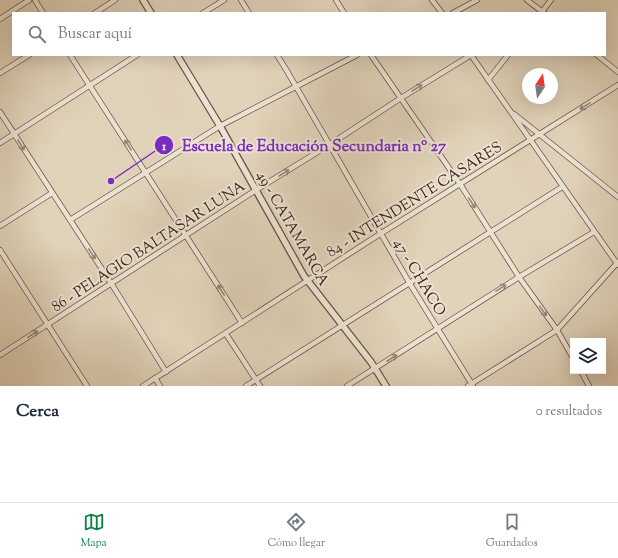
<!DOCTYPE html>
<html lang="es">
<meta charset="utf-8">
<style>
:root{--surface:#fff;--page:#f6f6f7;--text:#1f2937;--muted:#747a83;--line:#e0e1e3;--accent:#0b8043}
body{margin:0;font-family:"Sorts Mill Goudy",serif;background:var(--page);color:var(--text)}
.controls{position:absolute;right:12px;bottom:12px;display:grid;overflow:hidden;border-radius:0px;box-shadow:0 4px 16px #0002}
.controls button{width:36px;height:36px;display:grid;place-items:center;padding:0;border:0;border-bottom:1px solid var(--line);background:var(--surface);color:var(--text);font:20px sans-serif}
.compass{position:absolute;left:522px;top:68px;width:36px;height:36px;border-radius:50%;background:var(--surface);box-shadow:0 4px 16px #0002;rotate:13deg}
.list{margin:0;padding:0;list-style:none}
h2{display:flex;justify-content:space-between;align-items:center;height:52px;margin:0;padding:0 16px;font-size:17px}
h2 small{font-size:13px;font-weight:400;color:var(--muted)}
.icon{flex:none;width:22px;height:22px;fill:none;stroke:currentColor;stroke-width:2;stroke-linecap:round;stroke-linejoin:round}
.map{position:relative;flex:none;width:618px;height:386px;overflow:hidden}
.search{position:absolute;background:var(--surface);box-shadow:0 4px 16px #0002;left:12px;right:12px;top:12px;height:44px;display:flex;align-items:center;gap:10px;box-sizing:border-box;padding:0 14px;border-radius:0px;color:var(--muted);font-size:15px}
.sheet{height:116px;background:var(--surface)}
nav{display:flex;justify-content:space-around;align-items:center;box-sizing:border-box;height:56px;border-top:1px solid var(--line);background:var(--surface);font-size:11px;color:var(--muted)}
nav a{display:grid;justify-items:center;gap:2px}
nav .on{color:var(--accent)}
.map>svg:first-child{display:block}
</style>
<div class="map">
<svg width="618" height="386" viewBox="0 0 618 386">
<rect width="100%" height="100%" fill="#e1d3ba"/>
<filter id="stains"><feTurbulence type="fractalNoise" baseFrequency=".005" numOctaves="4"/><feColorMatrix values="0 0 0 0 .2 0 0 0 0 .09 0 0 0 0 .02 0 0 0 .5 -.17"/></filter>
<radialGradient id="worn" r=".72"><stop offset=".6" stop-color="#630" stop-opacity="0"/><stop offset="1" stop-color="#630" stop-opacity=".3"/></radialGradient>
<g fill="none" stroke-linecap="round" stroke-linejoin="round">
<g stroke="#655345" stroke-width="6">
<g id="minor">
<path d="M 35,0 L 43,13"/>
<path d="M 241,0 L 249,13"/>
<path d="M 336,0 L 344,13"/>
<path d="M 432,0 L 442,13"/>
<path d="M 527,0 L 544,13"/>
<path d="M 95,13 L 115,0"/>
<path d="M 203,13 L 224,0"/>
<path d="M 453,13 L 477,0"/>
<path d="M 541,13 L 551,0"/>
<path d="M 0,19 L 29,0"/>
<path d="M 70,55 L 242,323"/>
<path d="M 277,55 L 287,71 L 410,284 L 473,386"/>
<path d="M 371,55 L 460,184 L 519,277 L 557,330 L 573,358"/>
<path d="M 471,55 L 618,265"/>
<path d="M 597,55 L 618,72"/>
<path d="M 0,73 L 29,55"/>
<path d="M 488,80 L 508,55"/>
<path d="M 0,112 L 111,283 L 166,372"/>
<path d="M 514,114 L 618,197"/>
<path d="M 0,143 L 137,55"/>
<path d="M 70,220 L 220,126 L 357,55"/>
<path d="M 0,226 L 52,193"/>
<path d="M 0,250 L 87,386"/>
<path d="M 226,334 L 260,386"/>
<path d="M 0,355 L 256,190 L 329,145 L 401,98 L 471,55"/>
<path d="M 581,371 L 589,386"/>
<path d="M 155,378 L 160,386"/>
<path d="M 143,386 L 380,234 L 618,85"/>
<path d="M 246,386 L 562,187"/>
<path d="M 347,386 L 519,277 L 594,232"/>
<path d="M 468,386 L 557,330 L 618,262"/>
</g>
</g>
<g stroke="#655345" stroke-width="8">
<g id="tertiary">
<path d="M 143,0 L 151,13"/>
<path d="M 177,55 L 220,126 L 304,276 L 371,362 L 386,386"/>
</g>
</g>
<use href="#minor" stroke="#ece2d2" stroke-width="4.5"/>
<use href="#tertiary" stroke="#ece2d2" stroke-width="5.5"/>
</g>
<defs><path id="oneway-shaft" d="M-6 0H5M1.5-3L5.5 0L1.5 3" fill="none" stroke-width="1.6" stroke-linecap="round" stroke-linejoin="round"/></defs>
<g stroke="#948578">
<use href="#oneway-shaft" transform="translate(417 88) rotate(-32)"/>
<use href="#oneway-shaft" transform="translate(585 106) rotate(148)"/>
<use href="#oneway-shaft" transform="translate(21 145) rotate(58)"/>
<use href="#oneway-shaft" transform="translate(128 145) rotate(-123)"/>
<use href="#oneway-shaft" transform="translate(284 173) rotate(-32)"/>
<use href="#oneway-shaft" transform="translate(472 203) rotate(57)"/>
<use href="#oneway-shaft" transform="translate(92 254) rotate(57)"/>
<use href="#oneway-shaft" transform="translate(501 288) rotate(-32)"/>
<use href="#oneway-shaft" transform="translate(221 290) rotate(-123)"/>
<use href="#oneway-shaft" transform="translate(543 311) rotate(54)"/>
<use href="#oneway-shaft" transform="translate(33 334) rotate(-33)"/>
<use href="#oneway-shaft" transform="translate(392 358) rotate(-33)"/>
</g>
<g text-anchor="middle" stroke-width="4" stroke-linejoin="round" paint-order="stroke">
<g font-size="15" fill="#3c281e" stroke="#ece2d2">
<text transform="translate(414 199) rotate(-32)" y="5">84 - INTENDENTE CASARES</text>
<text transform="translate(293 228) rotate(60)" y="5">49 - CATAMARCA</text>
<text transform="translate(148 246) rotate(-33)" y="5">86 - PELAGIO BALTASAR LUNA</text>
<text transform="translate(420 277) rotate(59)" y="5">47 - CHACO</text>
</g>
</g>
<path fill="none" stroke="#7b2cbf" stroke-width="1.5" d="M111 181L164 145"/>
<g fill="#7b2cbf" stroke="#ece2d2" stroke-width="1.5">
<circle cx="111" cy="181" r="4"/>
<circle cx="164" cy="145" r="10"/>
</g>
<g font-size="12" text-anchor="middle" font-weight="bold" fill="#fff">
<text x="164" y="150">1</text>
</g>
<g font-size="16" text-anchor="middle" font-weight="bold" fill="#7b2cbf" stroke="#ece2d2" stroke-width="4" stroke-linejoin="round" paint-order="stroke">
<text x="314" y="151">Escuela de Educación Secundaria nº 27</text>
</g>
<rect width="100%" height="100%" filter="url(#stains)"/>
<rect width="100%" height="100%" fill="url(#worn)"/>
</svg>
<div class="controls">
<button><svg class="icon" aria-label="layers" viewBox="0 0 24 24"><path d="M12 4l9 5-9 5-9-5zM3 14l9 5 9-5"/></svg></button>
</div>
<svg class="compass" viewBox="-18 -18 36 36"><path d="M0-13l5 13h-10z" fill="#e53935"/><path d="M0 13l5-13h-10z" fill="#747a83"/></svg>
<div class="search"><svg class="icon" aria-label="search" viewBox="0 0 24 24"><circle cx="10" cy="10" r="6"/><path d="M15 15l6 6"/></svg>Buscar aquí</div>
</div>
<section class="sheet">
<h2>Cerca<small>0 resultados</small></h2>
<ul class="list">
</ul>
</section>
<nav>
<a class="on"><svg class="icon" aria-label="map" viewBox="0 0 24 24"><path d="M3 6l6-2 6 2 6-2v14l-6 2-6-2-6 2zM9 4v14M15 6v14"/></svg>Mapa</a>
<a><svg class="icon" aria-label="directions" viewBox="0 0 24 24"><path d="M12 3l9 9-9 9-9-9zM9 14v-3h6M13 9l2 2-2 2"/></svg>Cómo llegar</a>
<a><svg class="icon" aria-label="saved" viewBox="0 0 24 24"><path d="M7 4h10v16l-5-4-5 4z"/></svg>Guardados</a>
</nav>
